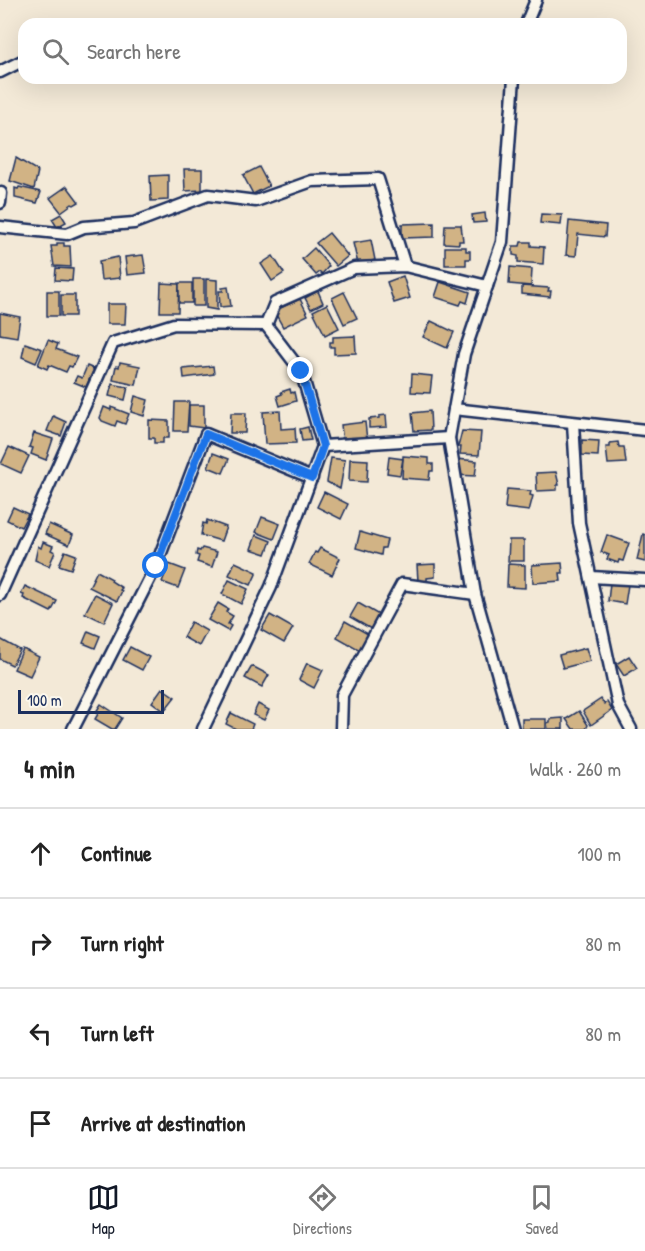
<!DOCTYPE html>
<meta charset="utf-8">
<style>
:root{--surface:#fff;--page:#f6f6f6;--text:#222;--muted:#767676;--line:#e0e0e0;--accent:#111827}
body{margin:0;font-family:"Patrick Hand",sans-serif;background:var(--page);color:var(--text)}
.scale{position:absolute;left:18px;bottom:15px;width:146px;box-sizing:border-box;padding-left:6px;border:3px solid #1b2f5e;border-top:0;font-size:16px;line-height:21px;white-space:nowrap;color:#1b2f5e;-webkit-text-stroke:4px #fbf7ec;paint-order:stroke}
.stop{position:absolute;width:18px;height:18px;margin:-14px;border:4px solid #1a73e8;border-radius:50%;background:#fff}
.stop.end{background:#1a73e8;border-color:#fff;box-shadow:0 2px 6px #0008}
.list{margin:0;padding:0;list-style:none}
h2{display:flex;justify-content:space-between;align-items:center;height:78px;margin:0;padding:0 24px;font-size:26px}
h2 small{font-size:20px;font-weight:400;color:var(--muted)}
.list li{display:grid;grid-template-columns:39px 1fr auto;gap:18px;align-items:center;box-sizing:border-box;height:90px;padding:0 24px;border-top:2px solid var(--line)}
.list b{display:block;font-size:22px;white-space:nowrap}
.list em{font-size:20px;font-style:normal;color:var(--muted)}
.icon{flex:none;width:33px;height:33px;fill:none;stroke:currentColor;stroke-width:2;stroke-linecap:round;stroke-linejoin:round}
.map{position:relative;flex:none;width:645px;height:729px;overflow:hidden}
.search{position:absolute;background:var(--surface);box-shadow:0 6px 24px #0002;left:18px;right:18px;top:18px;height:66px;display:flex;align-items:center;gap:15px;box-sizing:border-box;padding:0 21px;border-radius:18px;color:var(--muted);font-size:22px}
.sheet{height:438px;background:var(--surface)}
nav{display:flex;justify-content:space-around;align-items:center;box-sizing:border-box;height:84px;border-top:2px solid var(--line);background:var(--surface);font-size:16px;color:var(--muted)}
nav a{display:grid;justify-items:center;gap:3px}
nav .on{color:var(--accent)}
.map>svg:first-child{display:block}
</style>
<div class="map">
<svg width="645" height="729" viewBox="0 0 645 729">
<rect width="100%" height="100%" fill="#f3e9d7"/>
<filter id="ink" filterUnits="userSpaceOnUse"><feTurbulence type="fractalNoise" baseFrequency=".0167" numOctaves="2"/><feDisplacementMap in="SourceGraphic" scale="12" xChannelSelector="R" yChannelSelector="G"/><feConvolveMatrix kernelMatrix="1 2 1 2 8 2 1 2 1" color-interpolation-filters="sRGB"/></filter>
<g filter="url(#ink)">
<g fill="#d1b385" stroke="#1b2f5e" stroke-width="1.5">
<path d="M 16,158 L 38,171 L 34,189 L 10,181 Z"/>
<path d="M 259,167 L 269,186 L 253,194 L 243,175 Z"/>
<path d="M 184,169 L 202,169 L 202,190 L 185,191 Z"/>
<path d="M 168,175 L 168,200 L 151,201 L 150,176 Z"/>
<path d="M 67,186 L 79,202 L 74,205 L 72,204 L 61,212 L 50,198 Z"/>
<path d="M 19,187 L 41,192 L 37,203 L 15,198 L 15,188 L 18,189 Z"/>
<path d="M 485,213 L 486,222 L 473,223 L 472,215 Z"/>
<path d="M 61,214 L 66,222 L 57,227 L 52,219 Z"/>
<path d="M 541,214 L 562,215 L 561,225 L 540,223 Z"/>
<path d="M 569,221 L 606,225 L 605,237 L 578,234 L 576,256 L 566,255 Z"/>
<path d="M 434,223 L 434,237 L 402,238 L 402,224 Z"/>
<path d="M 445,225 L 461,225 L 463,241 L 459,241 L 459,244 L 444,243 Z"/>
<path d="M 329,233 L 348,256 L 336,266 L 316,243 Z"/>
<path d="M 371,240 L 375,260 L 358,264 L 353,243 Z"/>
<path d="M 521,242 L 531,242 L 531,246 L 544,247 L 543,264 L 518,262 L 518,256 L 513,255 L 513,246 L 520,246 Z"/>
<path d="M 57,243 L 64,243 L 64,246 L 70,246 L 71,267 L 54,266 L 51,246 L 57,246 Z"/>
<path d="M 445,247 L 466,247 L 466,251 L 470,251 L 470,259 L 466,259 L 466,265 L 445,265 Z"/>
<path d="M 314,248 L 329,266 L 322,274 L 320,272 L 316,275 L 302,259 Z"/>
<path d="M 143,255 L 146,273 L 127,275 L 125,257 Z"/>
<path d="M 273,256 L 284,273 L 272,281 L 261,264 Z"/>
<path d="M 118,257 L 120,278 L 101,280 L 99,261 Z"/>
<path d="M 510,267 L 532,269 L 531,286 L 509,284 Z"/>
<path d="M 56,268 L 73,269 L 72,281 L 55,280 Z"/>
<path d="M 403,276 L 410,298 L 394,303 L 387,282 Z"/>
<rect x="193" y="279" width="11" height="27"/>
<path d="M 206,279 L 217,280 L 217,310 L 206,308 Z"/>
<path d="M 440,282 L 470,292 L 467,303 L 462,301 L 460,305 L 435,297 Z"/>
<path d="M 161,283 L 179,284 L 178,312 L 160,312 Z"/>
<rect x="179" y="283" width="13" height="20"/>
<path d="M 522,286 L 549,288 L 548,291 L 551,291 L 550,297 L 522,294 Z"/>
<path d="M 228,287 L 231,306 L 220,307 L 219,291 L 223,291 L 222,288 Z"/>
<rect x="47" y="291" width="12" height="25"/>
<path d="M 318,291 L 323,303 L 311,309 L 305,298 Z"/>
<path d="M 344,292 L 357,318 L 344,324 L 332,298 Z"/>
<rect x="61" y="295" width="14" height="21"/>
<path d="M 300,299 L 308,315 L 283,327 L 274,311 Z"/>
<path d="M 107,304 L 126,304 L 125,324 L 107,324 Z"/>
<path d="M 327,304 L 339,328 L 325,335 L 313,311 Z"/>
<path d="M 0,313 L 20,317 L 17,337 L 0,334 Z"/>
<path d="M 431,321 L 454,332 L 447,348 L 423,337 Z"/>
<path d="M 355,336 L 356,353 L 334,354 L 334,347 L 330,347 L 330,342 L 333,342 L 333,337 Z"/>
<path d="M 48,340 L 58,344 L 56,349 L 77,357 L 72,367 L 69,366 L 66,372 L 49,365 L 47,369 L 38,365 Z"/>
<path d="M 25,343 L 42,349 L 36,363 L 22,357 Z"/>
<path d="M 120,362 L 140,366 L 136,385 L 113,380 L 116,366 L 119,367 Z"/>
<path d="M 87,366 L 94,369 L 86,387 L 74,382 L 77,376 L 82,378 Z"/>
<path d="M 213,366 L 214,374 L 184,378 L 183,369 Z"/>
<path d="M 412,374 L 432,376 L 430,393 L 411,392 Z"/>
<path d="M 112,384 L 128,387 L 125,400 L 109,396 Z"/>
<path d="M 290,389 L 291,393 L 294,392 L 296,401 L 280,406 L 277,396 L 282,394 L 281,392 Z"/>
<path d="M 135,396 L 148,400 L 144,416 L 131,412 Z"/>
<path d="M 175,402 L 189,402 L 187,431 L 174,431 Z"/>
<path d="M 189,405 L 204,405 L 204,428 L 189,426 Z"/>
<path d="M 104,407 L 111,410 L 111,407 L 129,414 L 125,424 L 117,421 L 115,426 L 102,421 L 100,418 Z"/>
<path d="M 280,411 L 281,429 L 295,428 L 296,443 L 265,444 L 263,412 Z"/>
<path d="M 430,411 L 431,430 L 414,431 L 412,413 Z"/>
<path d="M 231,413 L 246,413 L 245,433 L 230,433 Z"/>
<path d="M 386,415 L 387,427 L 369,428 L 369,419 L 379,418 L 379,416 Z"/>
<path d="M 53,416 L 66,422 L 61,436 L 47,431 Z"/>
<path d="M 149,420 L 169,421 L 169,438 L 163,438 L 163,443 L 154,443 L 154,438 L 149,438 Z"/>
<path d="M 365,422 L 367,440 L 343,442 L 341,425 Z"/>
<path d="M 308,427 L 311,440 L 302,441 L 300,429 Z"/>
<path d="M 462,431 L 481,432 L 479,455 L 460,454 L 461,447 L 458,447 Z"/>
<path d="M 34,433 L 53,439 L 46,460 L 31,454 L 33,448 L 29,447 Z"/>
<path d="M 582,440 L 599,441 L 598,456 L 582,455 Z"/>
<path d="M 618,442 L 619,447 L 624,447 L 626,463 L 608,464 L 606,447 L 610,447 L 610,443 Z"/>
<path d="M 9,447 L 29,456 L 21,473 L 1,464 Z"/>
<path d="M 213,453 L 229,459 L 223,473 L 208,467 Z"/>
<path d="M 403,456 L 429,458 L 429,464 L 433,464 L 433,471 L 430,471 L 429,480 L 402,478 Z"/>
<path d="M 389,457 L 403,459 L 400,475 L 387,473 Z"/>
<path d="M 331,458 L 345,460 L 340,489 L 327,482 Z"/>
<path d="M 350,459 L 368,460 L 367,482 L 349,481 Z"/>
<path d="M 456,459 L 477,461 L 475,476 L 456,475 Z"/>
<path d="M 556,472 L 559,485 L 557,485 L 557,490 L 537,491 L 536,473 Z"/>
<path d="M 507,489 L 531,491 L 530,495 L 533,496 L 529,511 L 505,508 Z"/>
<path d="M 324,492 L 348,504 L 341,519 L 317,507 Z"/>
<path d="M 13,507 L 28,514 L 21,527 L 7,520 Z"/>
<path d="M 262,517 L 280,524 L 274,539 L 256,532 Z"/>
<path d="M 207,520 L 226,527 L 221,541 L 201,535 L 203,523 L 206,524 Z"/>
<path d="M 49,524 L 73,535 L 69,545 L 45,534 Z"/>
<path d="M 360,532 L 387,540 L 385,548 L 382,548 L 381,555 L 356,548 Z"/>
<path d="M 643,534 L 645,535 L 645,562 L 637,560 Z"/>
<path d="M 256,535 L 271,541 L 266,554 L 251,549 Z"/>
<path d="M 607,535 L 629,543 L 623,561 L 619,560 L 618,563 L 607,559 L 609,555 L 601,552 Z"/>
<path d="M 509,540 L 524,540 L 524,561 L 508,561 Z"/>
<path d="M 43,542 L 53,546 L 51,550 L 55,552 L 49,566 L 35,560 L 38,546 L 41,548 Z"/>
<path d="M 202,548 L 217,552 L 212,567 L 197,562 L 199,556 L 196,555 L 197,550 L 200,551 Z"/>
<path d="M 320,548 L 340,558 L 332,575 L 309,564 L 315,552 L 317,553 Z"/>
<path d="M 65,551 L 76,555 L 71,569 L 59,565 Z"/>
<path d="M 235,562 L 257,572 L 251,585 L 229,575 Z"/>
<path d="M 562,563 L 563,573 L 560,573 L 561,581 L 533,583 L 532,565 Z"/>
<path d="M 169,564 L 185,570 L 178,588 L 162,582 Z"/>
<path d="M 435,564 L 435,577 L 427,578 L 427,581 L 418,581 L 417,565 Z"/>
<path d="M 508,564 L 525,565 L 525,588 L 507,587 Z"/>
<path d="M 97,571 L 112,579 L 111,581 L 122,588 L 120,590 L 122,591 L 117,601 L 89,587 Z"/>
<path d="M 229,580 L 248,589 L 241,604 L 222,594 Z"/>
<path d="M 610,583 L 628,585 L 625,604 L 608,601 Z"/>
<path d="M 25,586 L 57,601 L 51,612 L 23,598 L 24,595 L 21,594 Z"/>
<path d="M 95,594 L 113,603 L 104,622 L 85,613 Z"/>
<path d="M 218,603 L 228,609 L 226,612 L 233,616 L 228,624 L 231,626 L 228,631 L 208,620 Z"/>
<path d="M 358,603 L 379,615 L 371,629 L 350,617 Z"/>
<path d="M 270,615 L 293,628 L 284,643 L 261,630 Z"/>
<path d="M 345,621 L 368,634 L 360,650 L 337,637 Z"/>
<path d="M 191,622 L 207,631 L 199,646 L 183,637 Z"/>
<path d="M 88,631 L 100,636 L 95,648 L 83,643 Z"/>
<path d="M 0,639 L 20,650 L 12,665 L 0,659 Z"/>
<path d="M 130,647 L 149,657 L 142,670 L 123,660 Z"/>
<path d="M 586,648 L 590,661 L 563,668 L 559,655 Z"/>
<path d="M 23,649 L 39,657 L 30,676 L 14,669 Z"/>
<path d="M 629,656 L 637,668 L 624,676 L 616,664 Z"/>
<path d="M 307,663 L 323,670 L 314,688 L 299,680 Z"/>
<path d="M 252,666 L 269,675 L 262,687 L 245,678 Z"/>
<path d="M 162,688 L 175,697 L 164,711 L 152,702 Z"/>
<path d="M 601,699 L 604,704 L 607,702 L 612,710 L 591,725 L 583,711 Z"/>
<path d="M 101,704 L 122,718 L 115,729 L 112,729 L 95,719 L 98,714 L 96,712 Z"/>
<path d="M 258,704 L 269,710 L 264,720 L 253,715 Z"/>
<path d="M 579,711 L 588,725 L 586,729 L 573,729 L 566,719 Z"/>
<path d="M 231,713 L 253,724 L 251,729 L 236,729 L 226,724 Z"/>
<path d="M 563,718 L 563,729 L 548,729 L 547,723 L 550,722 L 550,719 Z"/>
<rect x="522" y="719" width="24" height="10"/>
</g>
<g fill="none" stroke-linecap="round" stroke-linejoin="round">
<g stroke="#1b2f5e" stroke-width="15">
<g id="minor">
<path d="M 526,24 L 536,0"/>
<path d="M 0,72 L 24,60"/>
<path d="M 0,203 L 1,193"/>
<path d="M 0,227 L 67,234 L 84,227 L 134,223 L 208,195 L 256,201 L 312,181 L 378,179 L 405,266"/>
<path d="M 266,325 L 275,303 L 354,268 L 405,266 L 487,286"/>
<path d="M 454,409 L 645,430"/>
<path d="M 573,423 L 579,523 L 618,705 L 631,729"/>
<path d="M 323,446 L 449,438"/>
<path d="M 591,577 L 645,580"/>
<path d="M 0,595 L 113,343 L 174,324 L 266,325 L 301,371 L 323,446 L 271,587 L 203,729"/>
<path d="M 73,729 L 156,566 L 206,434 L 312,478"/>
<path d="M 341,729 L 342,695 L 402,584 L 475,594"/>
<path d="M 513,729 L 475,594 L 449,438 L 464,354 L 502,242 L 514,78"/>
</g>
</g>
<use href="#minor" stroke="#fbf7ec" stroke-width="10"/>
</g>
</g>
<g fill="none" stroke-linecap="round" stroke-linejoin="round" filter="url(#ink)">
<path stroke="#1a73e8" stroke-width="8" d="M 156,566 L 206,434 L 312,478 L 323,446 L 301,371"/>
</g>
</svg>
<div class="scale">100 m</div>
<div class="stop" style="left:156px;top:566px"></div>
<div class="stop end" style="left:301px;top:371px"></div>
<div class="search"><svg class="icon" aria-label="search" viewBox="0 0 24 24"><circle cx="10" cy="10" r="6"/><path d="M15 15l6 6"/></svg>Search here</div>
</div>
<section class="sheet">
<h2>4 min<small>Walk · 260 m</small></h2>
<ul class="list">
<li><svg class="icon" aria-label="ahead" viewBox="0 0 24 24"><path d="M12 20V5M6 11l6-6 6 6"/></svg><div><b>Continue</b></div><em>100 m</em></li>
<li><svg class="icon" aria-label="right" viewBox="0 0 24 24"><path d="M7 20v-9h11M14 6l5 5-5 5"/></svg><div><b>Turn right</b></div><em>80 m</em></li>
<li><svg class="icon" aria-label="left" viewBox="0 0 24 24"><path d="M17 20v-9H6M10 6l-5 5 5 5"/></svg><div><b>Turn left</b></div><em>80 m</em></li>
<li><svg class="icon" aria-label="arrive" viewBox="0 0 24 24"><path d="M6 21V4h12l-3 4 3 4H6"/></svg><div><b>Arrive at destination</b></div></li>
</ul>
</section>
<nav>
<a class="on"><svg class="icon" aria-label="map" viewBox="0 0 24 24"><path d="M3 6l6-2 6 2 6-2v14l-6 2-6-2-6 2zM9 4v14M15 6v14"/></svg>Map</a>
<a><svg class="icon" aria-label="directions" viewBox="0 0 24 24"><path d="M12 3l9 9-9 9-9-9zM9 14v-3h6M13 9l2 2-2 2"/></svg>Directions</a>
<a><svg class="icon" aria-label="saved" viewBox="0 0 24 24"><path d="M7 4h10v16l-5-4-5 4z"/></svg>Saved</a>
</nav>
